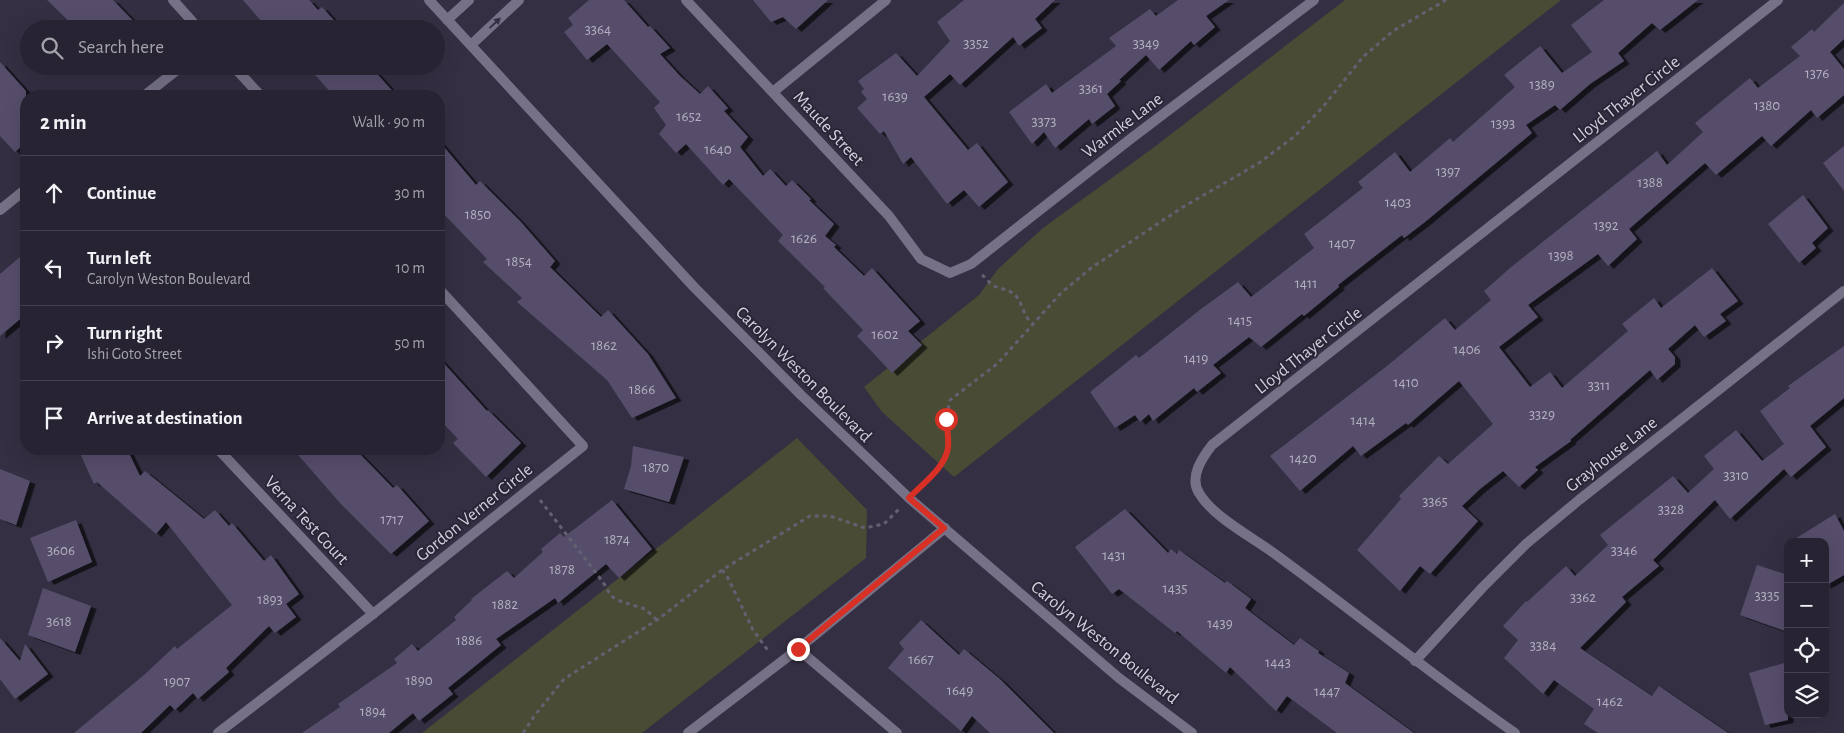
<!DOCTYPE html>
<meta charset="utf-8">
<style>
:root{--surface:#272332;--page:#332f3e;--text:#f1f3f6;--muted:#a4a4ac;--line:#43404d}
body{margin:0;font-family:"Alegreya Sans",sans-serif;background:var(--page);color:var(--text)}
.controls{position:absolute;right:15px;bottom:15px;display:grid;overflow:hidden;border-radius:10px;box-shadow:0 5px 20px #0002}
.controls button{width:45px;height:45px;display:grid;place-items:center;padding:0;border:0;border-bottom:1px solid var(--line);background:var(--surface);color:var(--text);font:25px sans-serif}
.stop{position:absolute;width:15px;height:15px;margin:-11px;border:4px solid #d93025;border-radius:50%;background:#fff}
.stop.end{background:#d93025;border-color:#fff;box-shadow:0 1px 5px #0008}
.list{margin:0;padding:0;list-style:none}
h2{display:flex;justify-content:space-between;align-items:center;height:65px;margin:0;padding:0 20px;font-size:21px}
h2 small{font-size:16px;font-weight:400;color:var(--muted)}
.list li{display:grid;grid-template-columns:32px 1fr auto;gap:15px;align-items:center;box-sizing:border-box;height:75px;padding:0 20px;border-top:1px solid var(--line)}
.list b{display:block;font-size:19px;white-space:nowrap}
.list p{margin:0;font-size:16px;white-space:nowrap;color:var(--muted)}
.list em{font-size:16px;font-style:normal;color:var(--muted)}
.icon{flex:none;width:28px;height:28px;fill:none;stroke:currentColor;stroke-width:2;stroke-linecap:round;stroke-linejoin:round}
.map{position:relative;flex:none;width:1844px;height:733px;overflow:hidden}
.search{position:absolute;background:var(--surface);box-shadow:0 5px 20px #0002;left:20px;top:20px;width:425px;height:55px;display:flex;align-items:center;gap:12px;box-sizing:border-box;padding:0 18px;border-radius:28px;color:var(--muted);font-size:19px}
.panel{position:absolute;background:var(--surface);box-shadow:0 5px 20px #0002;left:20px;top:90px;width:425px;height:365px;border-radius:20px}
.map>svg:first-child{display:block}
</style>
<div class="map">
<svg width="1844" height="733" viewBox="0 0 1844 733">
<defs>
<filter id="shadow"><feDropShadow dx="5.5" dy="3" stdDeviation="0" flood-color="#0009"/></filter>
</defs>
<rect width="100%" height="100%" fill="#342f42"/>
<g fill="#494b35">
<path d="M 1345,0 L 1561,0 L 954,477 L 882,412 L 864,387 L 979,295 L 998,269 L 1043,228 L 1153,148 Z"/>
<path d="M 797,438 L 867,510 L 866,558 L 642,733 L 422,733 Z"/>
</g>
<g fill="#564d6b" filter="url(#shadow)">
<path d="M 47,0 L 113,0 L 141,29 L 77,29 Z"/>
<path d="M 243,0 L 309,0 L 318,10 L 322,7 L 342,29 L 268,29 Z"/>
<path d="M 589,0 L 624,0 L 648,27 L 650,26 L 670,48 L 660,54 L 680,76 L 700,94 L 708,86 L 728,108 L 724,111 L 748,137 L 740,147 L 763,176 L 770,169 L 786,186 L 792,180 L 811,199 L 809,200 L 834,224 L 825,236 L 836,245 L 834,247 L 864,276 L 872,268 L 920,321 L 908,331 L 922,345 L 892,373 L 857,336 L 863,330 L 823,288 L 825,287 L 778,241 L 783,235 L 729,179 L 723,185 L 686,144 L 676,153 L 659,134 L 666,125 L 654,108 L 660,102 L 607,44 L 587,60 L 564,32 L 573,25 L 568,18 Z"/>
<path d="M 753,0 L 828,0 L 796,29 L 783,17 L 771,22 Z"/>
<path d="M 964,0 L 1055,0 L 1035,19 L 1042,28 L 1019,46 L 1013,37 L 960,85 L 950,74 L 924,97 L 968,150 L 977,143 L 1008,182 L 979,207 L 964,190 L 947,204 L 911,157 L 903,164 L 884,131 L 880,134 L 857,108 L 867,99 L 861,92 L 864,89 L 858,81 L 896,53 L 917,76 L 950,41 L 937,22 Z"/>
<path d="M 1178,0 L 1229,0 L 1206,16 L 1215,27 L 1194,45 L 1191,41 L 1159,70 L 1146,55 L 1119,80 L 1121,81 L 1107,94 L 1115,106 L 1092,124 L 1089,119 L 1055,148 L 1044,132 L 1032,144 L 1009,112 L 1046,84 L 1052,93 L 1116,46 L 1109,38 L 1150,9 L 1156,16 Z"/>
<path d="M 1604,0 L 1698,0 L 1660,30 L 1652,23 L 1618,53 L 1624,61 L 1590,84 L 1560,110 L 1555,105 L 1526,125 L 1532,133 L 1425,222 L 1404,238 L 1402,235 L 1338,285 L 1339,287 L 1304,316 L 1302,314 L 1261,347 L 1249,337 L 1213,365 L 1221,373 L 1197,392 L 1194,388 L 1153,421 L 1149,414 L 1140,422 L 1135,415 L 1115,428 L 1090,392 L 1136,355 L 1139,358 L 1201,309 L 1238,282 L 1251,297 L 1314,248 L 1304,234 L 1363,188 L 1358,182 L 1395,152 L 1410,172 L 1450,138 L 1453,142 L 1515,87 L 1504,75 L 1540,46 L 1562,73 L 1592,52 L 1571,25 Z"/>
<path d="M 1844,3 L 1844,39 L 1830,52 L 1844,69 L 1844,95 L 1817,118 L 1811,110 L 1771,146 L 1762,136 L 1716,175 L 1705,163 L 1629,229 L 1637,239 L 1608,266 L 1598,254 L 1528,305 L 1538,317 L 1499,347 L 1530,387 L 1550,372 L 1562,388 L 1628,331 L 1622,324 L 1654,298 L 1661,308 L 1712,268 L 1738,301 L 1720,314 L 1726,321 L 1704,337 L 1695,325 L 1668,349 L 1675,357 L 1675,364 L 1657,380 L 1650,370 L 1570,440 L 1571,441 L 1535,467 L 1538,470 L 1519,487 L 1503,471 L 1480,489 L 1462,506 L 1478,521 L 1430,574 L 1420,566 L 1400,591 L 1357,550 L 1401,499 L 1399,496 L 1439,456 L 1448,464 L 1493,424 L 1459,381 L 1408,425 L 1406,423 L 1361,456 L 1353,446 L 1300,491 L 1270,456 L 1387,366 L 1445,318 L 1455,330 L 1491,300 L 1484,291 L 1510,268 L 1657,151 L 1667,165 L 1703,132 L 1695,123 L 1750,78 L 1758,88 L 1800,56 L 1791,47 L 1812,29 L 1814,32 Z"/>
<path d="M 0,62 L 26,91 L 26,142 L 15,152 L 0,136 Z"/>
<path d="M 307,66 L 370,66 L 397,96 L 334,96 Z"/>
<path d="M 439,141 L 476,185 L 480,181 L 520,221 L 555,261 L 550,267 L 601,317 L 608,310 L 648,354 L 676,398 L 632,418 L 607,380 L 517,302 L 522,298 L 483,262 L 487,259 L 439,209 Z"/>
<path d="M 1844,146 L 1844,191 L 1823,163 Z"/>
<path d="M 1803,195 L 1828,228 L 1812,243 L 1816,248 L 1799,263 L 1768,224 Z"/>
<path d="M 26,252 L 26,314 L 0,336 L 0,274 Z"/>
<path d="M 1844,346 L 1844,398 L 1810,426 L 1826,447 L 1791,477 L 1784,469 L 1730,519 L 1715,500 L 1653,560 L 1659,566 L 1622,597 L 1626,602 L 1580,648 L 1652,696 L 1659,686 L 1728,733 L 1598,733 L 1584,724 L 1594,709 L 1554,680 L 1543,694 L 1504,658 L 1518,640 L 1503,626 L 1526,601 L 1527,602 L 1566,566 L 1575,576 L 1608,545 L 1600,535 L 1673,476 L 1688,493 L 1714,469 L 1704,456 L 1736,430 L 1762,461 L 1784,444 L 1760,411 L 1790,388 L 1788,386 Z"/>
<path d="M 439,358 L 487,411 L 488,410 L 521,443 L 486,477 L 453,443 L 458,439 L 439,419 Z"/>
<path d="M 633,446 L 684,457 L 669,502 L 624,489 L 631,466 Z"/>
<path d="M 78,449 L 127,449 L 140,476 L 145,471 L 204,519 L 215,510 L 229,526 L 232,523 L 264,561 L 271,555 L 299,594 L 286,604 L 296,617 L 275,633 L 269,626 L 226,668 L 229,672 L 198,699 L 193,693 L 175,710 L 170,705 L 141,733 L 74,733 L 144,675 L 175,646 L 177,649 L 232,605 L 166,522 L 156,534 L 97,482 L 94,484 Z"/>
<path d="M 293,449 L 355,449 L 393,488 L 397,485 L 429,521 L 391,554 L 340,503 Z"/>
<path d="M 0,469 L 30,481 L 16,525 L 0,519 Z"/>
<path d="M 612,500 L 652,549 L 619,578 L 606,564 L 558,603 L 555,598 L 496,639 L 501,645 L 448,688 L 453,694 L 419,721 L 413,713 L 389,733 L 302,733 L 340,707 L 338,704 L 397,663 L 394,659 L 412,644 L 418,651 L 456,620 L 454,617 L 472,600 L 471,599 L 507,571 L 514,578 L 543,552 L 541,549 L 560,533 L 564,537 Z"/>
<path d="M 1125,509 L 1168,553 L 1171,549 L 1177,554 L 1179,550 L 1225,583 L 1227,581 L 1251,599 L 1245,608 L 1294,645 L 1300,638 L 1319,651 L 1318,653 L 1349,673 L 1345,683 L 1414,733 L 1337,733 L 1287,696 L 1276,711 L 1230,667 L 1226,673 L 1177,631 L 1175,633 L 1119,589 L 1112,594 L 1075,547 Z"/>
<path d="M 1835,514 L 1844,531 L 1844,575 L 1825,586 L 1825,542 L 1790,542 Z"/>
<path d="M 76,520 L 92,562 L 48,582 L 30,538 Z"/>
<path d="M 1757,565 L 1788,575 L 1788,632 L 1740,615 Z"/>
<path d="M 43,588 L 91,606 L 75,652 L 28,635 Z"/>
<path d="M 921,620 L 959,655 L 964,649 L 1001,680 L 1054,733 L 990,733 L 972,716 L 961,731 L 888,668 L 904,649 L 899,643 Z"/>
<path d="M 0,638 L 20,661 L 25,644 L 48,674 L 15,699 L 0,679 Z"/>
<path d="M 1788,662 L 1788,720 L 1765,725 L 1749,673 Z"/>
</g>
<g fill="none" stroke-linecap="round" stroke-linejoin="round">
<g stroke="#646071" stroke-width="3" stroke-dasharray="4 4" stroke-linecap="butt">
<path d="M 982,275 C 986,278 990,284 994,286 C 1003,290 1008,288 1016,296 C 1023,304 1023,316 1032,323"/>
<path d="M 920,487 L 944,460 L 948,448 L 946,419 L 950,400 L 997,364 L 1061,293 L 1091,268 L 1183,207 L 1259,163 L 1295,136 L 1322,108 L 1363,57 L 1393,31 L 1446,0"/>
<path d="M 540,500 L 603,582 L 611,596 L 620,601 L 645,609 L 657,620"/>
<path d="M 722,570 L 728,578 L 753,630 L 769,652"/>
<path d="M 523,733 L 535,715 L 564,679 L 657,620 L 722,570 L 810,516 L 830,516 L 865,528 L 884,524 L 899,509"/>
</g>
<g stroke="#767186" stroke-width="10">
<path d="M 173,0 L 199,29"/>
<path d="M 686,0 L 889,216 L 921,259 L 950,273 L 971,264 L 1133,137 L 1314,0"/>
<path d="M 447,20 L 469,0"/>
<path d="M 471,45 L 519,0"/>
<path d="M 233,66 L 261,96"/>
<path d="M 773,92 L 886,0"/>
<path d="M 144,96 L 182,66"/>
<path d="M 0,210 L 26,189"/>
<path d="M 218,449 L 373,614"/>
<path d="M 798,649 L 897,733"/>
<path d="M 1415,661 L 1482,588 L 1526,544 L 1579,500 L 1844,291"/>
<path d="M 218,733 L 373,614 L 583,446 L 439,289"/>
<path d="M 688,733 L 798,649 L 945,528"/>
<path d="M 1515,733 C 1433,676 1356,613 1275,554 C 1252,537 1213,517 1199,493 C 1189,477 1202,458 1212,445 L 1778,0"/>
</g>
<path stroke="#767186" stroke-width="10" d="M 429,0 L 694,287 L 801,395 L 909,498 L 1119,678 L 1192,733"/>
</g>
<defs><path id="oneway-solid" d="M-6-.8H1V-3.2L6.5 0L1 3.2V.8H-6Z" transform="scale(1.25)"/></defs>
<use fill="#353043" href="#oneway-solid" transform="translate(495 23) rotate(-43)"/>
<g fill="none" stroke-linecap="round" stroke-linejoin="round">
<path stroke="#d93025" stroke-width="6" d="M 798,649 L 944,528 L 909,498 C 922,484 945,468 948,448 C 949,439 947,428 946,419"/>
</g>
<g text-anchor="middle" stroke-width="4" stroke-linejoin="round" paint-order="stroke">
<g font-size="15" fill="#b4afc0">
<text x="598" y="34">3364</text>
<text x="976" y="48">3352</text>
<text x="1146" y="48">3349</text>
<text x="1817" y="78">1376</text>
<text x="1542" y="89">1389</text>
<text x="1091" y="93">3361</text>
<text x="895" y="101">1639</text>
<text x="1767" y="110">1380</text>
<text x="689" y="121">1652</text>
<text x="1044" y="126">3373</text>
<text x="1503" y="128">1393</text>
<text x="718" y="154">1640</text>
<text x="1448" y="176">1397</text>
<text x="1650" y="187">1388</text>
<text x="1398" y="207">1403</text>
<text x="478" y="219">1850</text>
<text x="1606" y="230">1392</text>
<text x="804" y="243">1626</text>
<text x="1342" y="248">1407</text>
<text x="1561" y="260">1398</text>
<text x="519" y="266">1854</text>
<text x="1306" y="288">1411</text>
<text x="1240" y="325">1415</text>
<text x="885" y="339">1602</text>
<text x="604" y="350">1862</text>
<text x="1467" y="354">1406</text>
<text x="1196" y="363">1419</text>
<text x="1406" y="387">1410</text>
<text x="1599" y="390">3311</text>
<text x="642" y="394">1866</text>
<text x="1542" y="419">3329</text>
<text x="1363" y="425">1414</text>
<text x="1303" y="463">1420</text>
<text x="656" y="472">1870</text>
<text x="1736" y="480">3310</text>
<text x="1435" y="506">3365</text>
<text x="1671" y="514">3328</text>
<text x="392" y="524">1717</text>
<text x="617" y="544">1874</text>
<text x="61" y="555">3606</text>
<text x="1624" y="555">3346</text>
<text x="1114" y="560">1431</text>
<text x="562" y="574">1878</text>
<text x="1175" y="593">1435</text>
<text x="1767" y="600">3335</text>
<text x="1583" y="602">3362</text>
<text x="270" y="604">1893</text>
<text x="505" y="609">1882</text>
<text x="59" y="626">3618</text>
<text x="1220" y="628">1439</text>
<text x="469" y="645">1886</text>
<text x="1543" y="650">3384</text>
<text x="921" y="664">1667</text>
<text x="1278" y="667">1443</text>
<text x="419" y="685">1890</text>
<text x="177" y="686">1907</text>
<text x="960" y="695">1649</text>
<text x="1327" y="696">1447</text>
<text x="1610" y="706">1462</text>
<text x="373" y="716">1894</text>
</g>
<g font-size="18" fill="#d3d0dc" stroke="#2a2537">
<text transform="translate(1626 99) rotate(-38)" y="6">Lloyd Thayer Circle</text>
<text transform="translate(1122 125) rotate(-37)" y="6">Warmke Lane</text>
<text transform="translate(829 128) rotate(47)" y="6">Maude Street</text>
<text transform="translate(1308 350) rotate(-38)" y="6">Lloyd Thayer Circle</text>
<text transform="translate(804 374) rotate(45)" y="6">Carolyn Weston Boulevard</text>
<text transform="translate(1611 454) rotate(-38)" y="6">Grayhouse Lane</text>
<text transform="translate(474 512) rotate(-39)" y="6">Gordon Verner Circle</text>
<text transform="translate(307 520) rotate(47)" y="6">Verna Test Court</text>
<text transform="translate(1105 642) rotate(39)" y="6">Carolyn Weston Boulevard</text>
</g>
</g>
</svg>
<div class="controls">
<button>+</button>
<button>−</button>
<button><svg class="icon" aria-label="locate" viewBox="0 0 24 24"><circle cx="12" cy="12" r="6"/><path d="M12 2v4M12 18v4M2 12h4M18 12h4"/></svg></button>
<button><svg class="icon" aria-label="layers" viewBox="0 0 24 24"><path d="M12 4l9 5-9 5-9-5zM3 14l9 5 9-5"/></svg></button>
</div>
<div class="stop" style="left:946px;top:419px"></div>
<div class="stop end" style="left:798px;top:649px"></div>
<div class="search"><svg class="icon" aria-label="search" viewBox="0 0 24 24"><circle cx="10" cy="10" r="6"/><path d="M15 15l6 6"/></svg>Search here</div>
<section class="panel">
<h2>2 min<small>Walk · 90 m</small></h2>
<ul class="list">
<li><svg class="icon" aria-label="ahead" viewBox="0 0 24 24"><path d="M12 20V5M6 11l6-6 6 6"/></svg><div><b>Continue</b></div><em>30 m</em></li>
<li><svg class="icon" aria-label="left" viewBox="0 0 24 24"><path d="M17 20v-9H6M10 6l-5 5 5 5"/></svg><div><b>Turn left</b><p>Carolyn Weston Boulevard</p></div><em>10 m</em></li>
<li><svg class="icon" aria-label="right" viewBox="0 0 24 24"><path d="M7 20v-9h11M14 6l5 5-5 5"/></svg><div><b>Turn right</b><p>Ishi Goto Street</p></div><em>50 m</em></li>
<li><svg class="icon" aria-label="arrive" viewBox="0 0 24 24"><path d="M6 21V4h12l-3 4 3 4H6"/></svg><div><b>Arrive at destination</b></div></li>
</ul>
</section>
</div>
